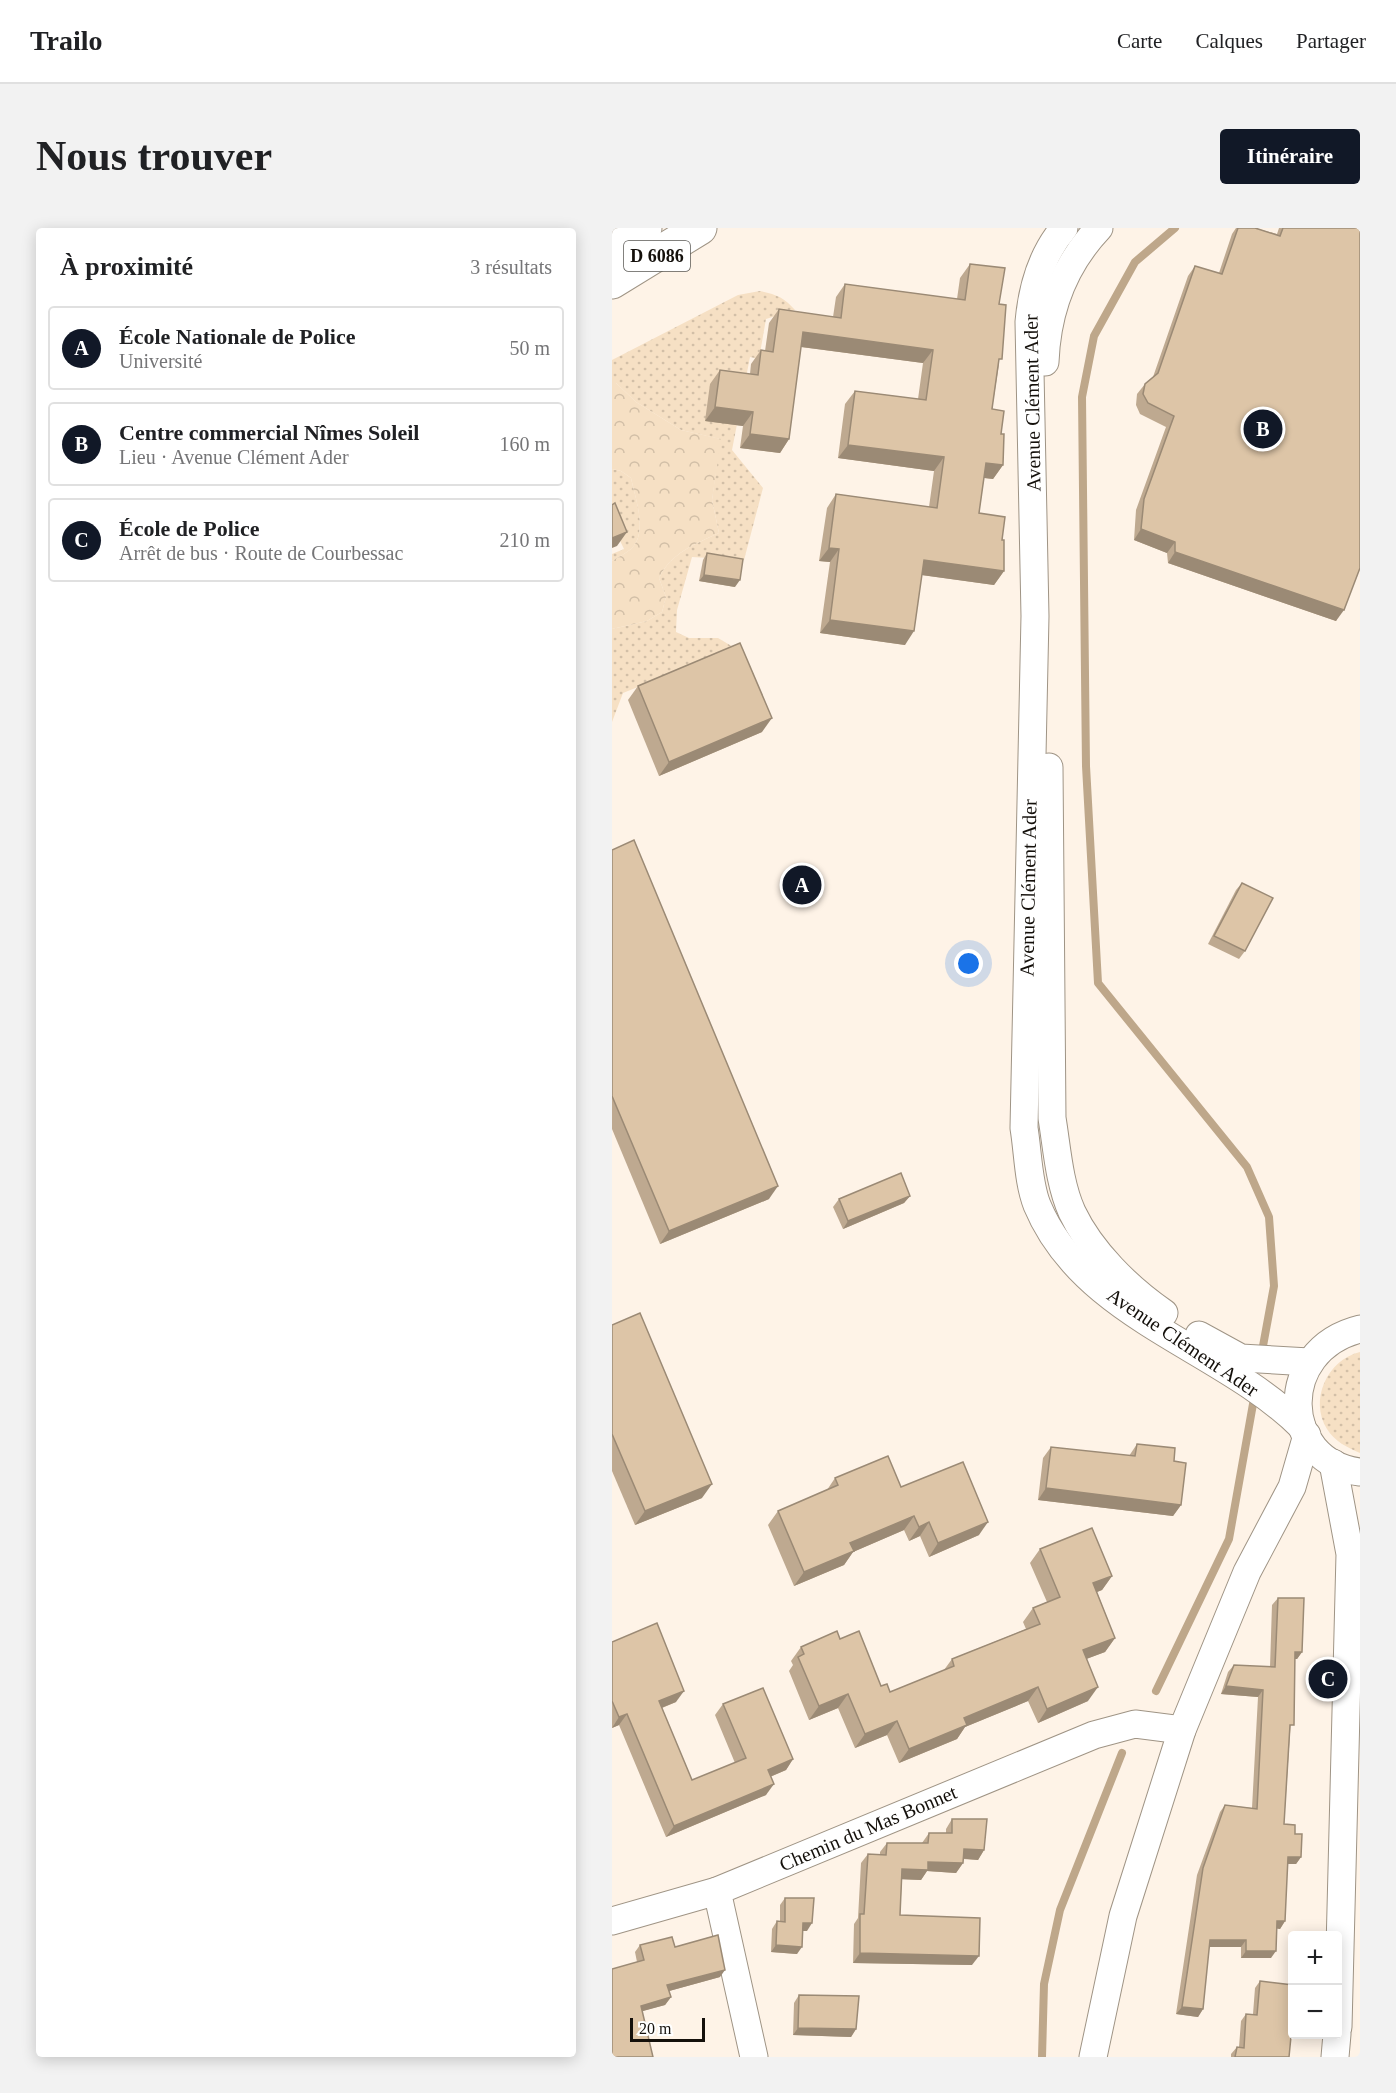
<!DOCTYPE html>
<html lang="fr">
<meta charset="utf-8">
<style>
:root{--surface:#fff;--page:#f2f2f2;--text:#202124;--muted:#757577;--line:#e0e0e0;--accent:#111827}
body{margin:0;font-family:"Times New Roman",serif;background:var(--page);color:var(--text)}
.controls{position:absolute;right:18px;bottom:18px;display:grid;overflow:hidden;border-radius:6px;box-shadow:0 3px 15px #0003}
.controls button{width:54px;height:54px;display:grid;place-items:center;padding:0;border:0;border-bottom:2px solid var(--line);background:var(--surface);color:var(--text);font:30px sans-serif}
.scale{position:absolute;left:18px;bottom:15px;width:75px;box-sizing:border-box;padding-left:6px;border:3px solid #14100b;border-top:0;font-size:16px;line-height:21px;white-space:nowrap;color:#14100b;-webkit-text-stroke:4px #fff;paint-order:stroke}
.you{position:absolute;left:357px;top:736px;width:21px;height:21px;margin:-15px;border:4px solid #fff;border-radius:50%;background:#1a73e8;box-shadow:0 0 0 9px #1a73e833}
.badge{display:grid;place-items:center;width:39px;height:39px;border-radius:50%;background:var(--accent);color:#fff;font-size:20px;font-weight:700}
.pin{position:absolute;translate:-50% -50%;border:3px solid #fff;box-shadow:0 2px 6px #0006}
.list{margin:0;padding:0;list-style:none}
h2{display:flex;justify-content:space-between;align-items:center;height:78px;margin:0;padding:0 24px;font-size:26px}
h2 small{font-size:20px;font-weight:400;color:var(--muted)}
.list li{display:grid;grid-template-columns:39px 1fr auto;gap:18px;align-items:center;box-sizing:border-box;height:84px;margin:0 12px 12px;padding:0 12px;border:2px solid var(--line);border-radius:6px}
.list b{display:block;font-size:22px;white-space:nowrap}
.list p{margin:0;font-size:20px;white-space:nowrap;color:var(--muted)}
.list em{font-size:20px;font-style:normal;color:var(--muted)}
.map{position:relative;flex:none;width:748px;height:1829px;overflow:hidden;border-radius:6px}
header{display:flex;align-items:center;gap:36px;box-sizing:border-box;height:84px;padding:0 30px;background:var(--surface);border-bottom:2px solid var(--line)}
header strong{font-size:28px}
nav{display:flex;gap:33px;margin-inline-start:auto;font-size:21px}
.intro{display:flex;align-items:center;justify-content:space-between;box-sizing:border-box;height:144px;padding:0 36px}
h1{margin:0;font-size:42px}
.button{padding:15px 27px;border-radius:6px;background:var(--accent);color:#fff;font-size:21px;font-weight:700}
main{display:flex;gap:36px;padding:0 36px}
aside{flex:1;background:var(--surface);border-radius:6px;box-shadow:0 3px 15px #0003}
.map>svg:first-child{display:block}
</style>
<header>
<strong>Trailo</strong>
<nav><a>Carte</a><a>Calques</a><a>Partager</a></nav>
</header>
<div class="intro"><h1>Nous trouver</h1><a class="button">Itinéraire</a></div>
<main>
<aside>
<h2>À proximité<small>3 résultats</small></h2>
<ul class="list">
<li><span class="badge">A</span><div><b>École Nationale de Police</b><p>Université</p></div><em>50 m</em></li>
<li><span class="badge">B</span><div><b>Centre commercial Nîmes Soleil</b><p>Lieu · Avenue Clément Ader</p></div><em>160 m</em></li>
<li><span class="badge">C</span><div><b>École de Police</b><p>Arrêt de bus · Route de Courbessac</p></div><em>210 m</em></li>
</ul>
</aside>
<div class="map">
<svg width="748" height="1829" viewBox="0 0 748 1829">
<defs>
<pattern id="grass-dots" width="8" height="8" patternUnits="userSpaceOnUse" patternTransform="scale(1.5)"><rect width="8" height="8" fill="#f6e0c4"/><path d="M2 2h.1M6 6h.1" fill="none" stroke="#d2bfa7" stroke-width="1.8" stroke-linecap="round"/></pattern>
<pattern id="forest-crowns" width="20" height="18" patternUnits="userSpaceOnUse" patternTransform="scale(1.5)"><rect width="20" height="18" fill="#f6e0c4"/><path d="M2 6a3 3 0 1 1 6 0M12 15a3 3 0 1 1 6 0" fill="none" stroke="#d2bfa7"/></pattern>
</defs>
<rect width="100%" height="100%" fill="#fef3e7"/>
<g fill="url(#grass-dots)">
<path d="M 148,63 C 164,66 173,70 183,82 L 154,91 L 147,131 L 138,129 L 120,222 L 151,260 L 132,332 L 80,329 L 65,382 L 64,404 L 77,410 L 106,410 L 123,420 L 11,465 L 0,494 L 0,401 L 35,393 L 50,384 L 54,369 L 47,350 C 59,325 83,316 107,305 L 100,272 L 108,211 L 69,202 L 24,174 L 4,155 L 0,155 L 0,132 L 126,67 Z"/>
<path d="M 0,241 L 9,243 L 19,250 C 23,269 36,303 20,320 C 15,325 6,329 0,333 L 0,326 L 12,321 L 0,296 Z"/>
<path d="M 748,1124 L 748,1225 C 736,1220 722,1213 715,1201 C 697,1172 715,1132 748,1124 Z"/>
</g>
<path fill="url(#forest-crowns)" d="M 0,155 L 4,155 L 24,174 L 69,202 L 109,211 L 100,272 L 107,305 C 83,316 59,325 47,350 L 54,369 L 50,384 L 35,393 L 0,401 L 0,333 C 6,329 15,325 20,320 C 36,304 23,269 19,250 L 9,243 L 0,241 Z"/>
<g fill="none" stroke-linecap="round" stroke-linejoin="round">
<g stroke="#bea78a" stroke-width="8">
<path d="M 563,0 L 523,34 L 482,108 L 470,169 L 474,538 L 486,755 L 635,939 L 657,989 L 662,1058 L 651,1118"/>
<path d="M 544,1463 L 617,1311 L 641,1176"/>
<path d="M 430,1829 L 432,1756 L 448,1682 L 510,1525"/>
</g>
<g stroke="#9f9485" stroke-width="29">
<g id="minor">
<path d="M 452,0 C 429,27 420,59 417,94 L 423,388 L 412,900 C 416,924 416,954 425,977 C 472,1090 610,1119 690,1199"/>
<path d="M 433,134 C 435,83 451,38 487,0"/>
<path d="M 437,539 L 440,890 C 445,920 447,955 460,984 C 479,1024 516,1060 552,1085"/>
<path d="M 748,1101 C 663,1122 668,1234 748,1244"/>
<path d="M 587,1107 L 629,1130 L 697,1134"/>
<path d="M 721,1235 L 738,1326 L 726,1799"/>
<path d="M 0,1693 L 105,1663"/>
<path d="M 142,1829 L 105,1663 L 482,1507 L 523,1496 L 570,1502"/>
<path d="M 481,1829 L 511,1688 L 570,1502 L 635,1344 L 680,1259 L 695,1207"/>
<path d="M 723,1829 L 725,1806"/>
</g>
</g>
<g stroke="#9f9485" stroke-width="35">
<g id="major">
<path d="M 0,19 L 33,0"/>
<path d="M 0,54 L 88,0"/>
</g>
</g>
<use href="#minor" stroke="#fff" stroke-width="27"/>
<use href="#major" stroke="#fff" stroke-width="33"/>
</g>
<g fill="#bea990">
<path d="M 624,0 L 643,0 L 665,6 L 667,0 L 748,0 L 747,342 L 724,393 L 556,335 L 555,325 L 522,312 L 524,282 L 554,199 L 528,186 L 524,177 L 525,166 L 533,156 L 541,149 L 576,48 L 583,38 L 607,45 L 620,6 Z"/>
<path d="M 358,36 L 387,76 L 387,136 L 380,181 L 389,206 L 391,237 L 381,251 L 372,250 L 367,285 L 390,312 L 392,343 L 382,357 L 310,347 L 293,417 L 208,405 L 218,334 L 207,333 L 215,280 L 224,266 L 317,279 L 322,243 L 226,230 L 233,176 L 243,163 L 306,171 L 311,135 L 189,119 L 177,211 L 168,225 L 128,220 L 131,198 L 93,193 L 98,156 L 108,142 L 138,146 L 139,136 L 149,122 L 153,123 L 157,95 L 167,81 L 221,89 L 224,69 L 233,56 L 345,71 L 348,50 Z"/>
<path d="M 95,325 L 123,359 L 87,353 L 91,332 Z"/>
<path d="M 26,458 L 150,504 L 47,548 L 16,472 Z"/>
<path d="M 0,622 L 157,971 L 48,1016 L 0,901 Z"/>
<path d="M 630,655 L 633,723 L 627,731 L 596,716 L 624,662 Z"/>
<path d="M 298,968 L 292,975 L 231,1001 L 221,979 L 227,971 Z"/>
<path d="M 0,1097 L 90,1270 L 23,1297 L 0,1243 Z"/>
<path d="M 525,1216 L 562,1233 L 569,1277 L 561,1288 L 426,1272 L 431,1230 L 439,1219 L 517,1228 Z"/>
<path d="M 223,1250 L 289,1259 L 367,1307 L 317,1329 L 308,1308 L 297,1313 L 292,1302 L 241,1324 L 232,1337 L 182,1358 L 156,1297 L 166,1283 L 215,1262 Z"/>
<path d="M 428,1321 L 500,1348 L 490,1362 L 485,1364 L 503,1410 L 493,1424 L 474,1431 L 476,1473 L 426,1495 L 416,1473 L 353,1499 L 345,1511 L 287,1535 L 275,1507 L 243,1520 L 226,1480 L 197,1492 L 177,1443 L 181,1437 L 179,1433 L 189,1419 L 228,1411 L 269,1458 L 278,1464 L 332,1442 L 340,1431 L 414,1401 L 411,1394 L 421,1380 L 435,1374 L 418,1335 Z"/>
<path d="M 666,1370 L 690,1424 L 685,1431 L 683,1431 L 672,1596 L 683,1606 L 689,1629 L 684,1636 L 675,1636 L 673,1693 L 668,1701 L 665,1700 L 659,1730 L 629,1730 L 629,1719 L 597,1719 L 591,1781 L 586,1789 L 564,1786 L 585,1647 L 608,1584 L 613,1577 L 640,1580 L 646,1469 L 609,1466 L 616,1444 L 622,1437 L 658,1439 L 660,1377 Z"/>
<path d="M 0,1414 L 64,1474 L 50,1480 L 80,1552 L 123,1535 L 103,1487 L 111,1476 L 181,1531 L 174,1542 L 158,1549 L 154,1567 L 54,1609 L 7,1497 L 0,1500 Z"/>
<path d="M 340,1591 L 372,1622 L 366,1632 L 351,1631 L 351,1635 L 344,1645 L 315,1643 L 309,1652 L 290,1651 L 288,1687 L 360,1737 L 241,1735 L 242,1696 L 246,1690 L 249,1635 L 256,1626 L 268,1627 L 268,1624 L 275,1615 L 310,1615 L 317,1605 L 334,1605 L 334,1601 Z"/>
<path d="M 173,1670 L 195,1703 L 191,1703 L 185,1726 L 159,1724 L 160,1701 L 165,1693 L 168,1693 L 168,1677 Z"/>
<path d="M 28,1717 L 63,1719 L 108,1749 L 57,1763 L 59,1769 L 53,1777 L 30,1783 L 0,1829 L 25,1734 L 23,1724 Z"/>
<path d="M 648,1753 L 677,1829 L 619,1829 L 619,1826 L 625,1819 L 627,1819 L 629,1793 L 634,1786 L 641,1786 L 643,1760 Z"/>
<path d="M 187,1767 L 244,1801 L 239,1809 L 181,1807 L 182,1775 Z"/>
</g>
<g fill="#9b8a75">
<path d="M 191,104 L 321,122 L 311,135 L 182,118 Z"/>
<path d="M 103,179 L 141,184 L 131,198 L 93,193 Z"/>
<path d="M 138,206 L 177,211 L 168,225 L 128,220 Z"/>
<path d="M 236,217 L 332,229 L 322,243 L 226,230 Z"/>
<path d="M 374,235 L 391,237 L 381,251 L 365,249 Z"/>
<path d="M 529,301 L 563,314 L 555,325 L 522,312 Z"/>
<path d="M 15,304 L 5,318 L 0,320 L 0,310 Z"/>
<path d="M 217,320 L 227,321 L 218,334 L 207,333 Z"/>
<path d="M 563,324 L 732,382 L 724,393 L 556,335 Z"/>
<path d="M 312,332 L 392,343 L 382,357 L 302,346 Z"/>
<path d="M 92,347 L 128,352 L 123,359 L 87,353 Z"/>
<path d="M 218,392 L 302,403 L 293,417 L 208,405 Z"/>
<path d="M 160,490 L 150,504 L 47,548 L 57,534 Z"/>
<path d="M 166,958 L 157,971 L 48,1016 L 57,1003 Z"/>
<path d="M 298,968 L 292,975 L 231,1001 L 236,993 Z"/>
<path d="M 100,1256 L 90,1270 L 23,1297 L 33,1283 Z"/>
<path d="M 434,1260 L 569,1277 L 561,1288 L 426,1272 Z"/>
<path d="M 302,1288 L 292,1302 L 241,1324 L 232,1337 L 182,1358 L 192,1344 L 238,1315 Z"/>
<path d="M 317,1294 L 308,1308 L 297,1313 L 307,1299 Z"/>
<path d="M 376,1294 L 367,1307 L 317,1329 L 326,1315 Z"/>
<path d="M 500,1348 L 490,1362 L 472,1369 L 481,1355 Z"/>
<path d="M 503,1410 L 493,1424 L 461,1436 L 471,1422 Z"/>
<path d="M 683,1424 L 690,1424 L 685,1431 L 678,1431 Z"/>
<path d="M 614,1458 L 651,1462 L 646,1469 L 609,1466 Z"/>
<path d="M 426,1459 L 416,1473 L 353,1499 L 345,1511 L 287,1535 L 297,1521 L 352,1490 Z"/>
<path d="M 486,1459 L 476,1473 L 426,1495 L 435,1481 Z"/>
<path d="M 72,1463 L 64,1474 L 39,1484 L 47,1473 Z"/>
<path d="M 236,1466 L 226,1480 L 197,1492 L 207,1478 Z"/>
<path d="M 15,1486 L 7,1497 L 0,1500 L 7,1489 Z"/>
<path d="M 285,1493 L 275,1507 L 243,1520 L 253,1506 Z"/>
<path d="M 181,1531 L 174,1542 L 148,1553 L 156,1542 Z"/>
<path d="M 162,1556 L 154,1567 L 54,1609 L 62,1598 Z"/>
<path d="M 352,1621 L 372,1622 L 366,1632 L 345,1630 Z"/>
<path d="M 676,1629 L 689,1629 L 684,1636 L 670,1636 Z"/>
<path d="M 316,1634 L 351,1635 L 344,1645 L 315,1643 L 309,1652 L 283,1651 L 290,1641 Z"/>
<path d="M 665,1693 L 673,1693 L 668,1701 L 660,1700 Z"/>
<path d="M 191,1695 L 200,1695 L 195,1703 L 186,1703 Z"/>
<path d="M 598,1712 L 634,1712 L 629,1719 L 592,1719 Z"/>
<path d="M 164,1717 L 190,1719 L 185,1726 L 159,1724 Z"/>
<path d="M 634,1723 L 664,1723 L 659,1730 L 629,1730 Z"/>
<path d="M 248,1725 L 367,1728 L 360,1737 L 241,1735 Z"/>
<path d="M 113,1742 L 108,1749 L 50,1765 L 55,1757 Z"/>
<path d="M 59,1769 L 53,1777 L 24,1785 L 29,1778 Z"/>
<path d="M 570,1779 L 591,1781 L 586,1789 L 564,1786 Z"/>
<path d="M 186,1800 L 244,1801 L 239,1809 L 181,1807 Z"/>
</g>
<g fill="#ddc5a7" stroke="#9b8a75" stroke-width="1.5">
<path d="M 626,0 L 643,0 L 668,8 L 671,0 L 748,0 L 748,340 L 732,382 L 563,324 L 563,314 L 529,301 L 532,271 L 562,188 L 536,175 L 531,166 L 533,156 L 546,145 L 583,38 L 610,46 Z"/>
<path d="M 358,36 L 393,40 L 387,76 L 394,77 L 390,131 L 387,131 L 380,181 L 392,183 L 389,206 L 392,206 L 391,237 L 374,235 L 367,285 L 393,289 L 390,312 L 392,312 L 392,343 L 312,332 L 302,403 L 218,392 L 227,321 L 217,320 L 224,266 L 325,280 L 332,229 L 236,217 L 243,163 L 314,172 L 321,122 L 191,104 L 177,211 L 138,206 L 141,184 L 103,179 L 108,142 L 146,147 L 149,122 L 161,124 L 167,81 L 229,90 L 233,56 L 353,72 Z"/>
<path d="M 3,275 L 15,304 L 0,310 L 0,277 Z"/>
<path d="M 95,325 L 131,331 L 128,352 L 92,347 Z"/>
<path d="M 128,415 L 160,490 L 57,534 L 26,458 Z"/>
<path d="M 22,612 L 166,958 L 57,1003 L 0,868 L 0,622 Z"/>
<path d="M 630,655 L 661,670 L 633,723 L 602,708 Z"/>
<path d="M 289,945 L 298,968 L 236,993 L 227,971 Z"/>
<path d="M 28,1085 L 100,1256 L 33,1283 L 0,1206 L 0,1097 Z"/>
<path d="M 525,1216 L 563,1220 L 562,1233 L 574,1235 L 569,1277 L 434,1260 L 439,1219 L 523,1228 Z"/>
<path d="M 276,1228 L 289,1259 L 351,1234 L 376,1294 L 326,1315 L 317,1294 L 307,1299 L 302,1288 L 238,1315 L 242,1323 L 192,1344 L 166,1283 L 226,1257 L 223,1250 Z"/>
<path d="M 480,1300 L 500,1348 L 481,1355 L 503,1410 L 471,1422 L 486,1459 L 435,1481 L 426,1459 L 352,1490 L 355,1497 L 297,1521 L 285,1493 L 253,1506 L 236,1466 L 207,1478 L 186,1429 L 192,1426 L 189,1419 L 225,1403 L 228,1411 L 247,1403 L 269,1458 L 275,1456 L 278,1464 L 342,1438 L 340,1431 L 428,1396 L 421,1380 L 448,1369 L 428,1321 Z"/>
<path d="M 666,1370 L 692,1370 L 690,1424 L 683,1424 L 682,1497 L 678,1497 L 672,1596 L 683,1597 L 683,1606 L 690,1606 L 689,1629 L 676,1629 L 673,1693 L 665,1693 L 664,1723 L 634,1723 L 634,1712 L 598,1712 L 591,1781 L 570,1779 L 591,1640 L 613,1577 L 645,1581 L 651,1462 L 614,1458 L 622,1437 L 663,1439 Z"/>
<path d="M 45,1395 L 72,1463 L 47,1473 L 80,1552 L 134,1530 L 111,1476 L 151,1460 L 181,1531 L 156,1542 L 162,1556 L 62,1598 L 15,1486 L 7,1489 L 0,1473 L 0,1414 Z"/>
<path d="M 340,1591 L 375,1591 L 372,1622 L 352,1621 L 351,1635 L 316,1634 L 316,1642 L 290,1641 L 288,1687 L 368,1690 L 367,1728 L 248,1725 L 248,1686 L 252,1686 L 256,1626 L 274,1627 L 275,1615 L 316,1615 L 317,1605 L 340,1605 Z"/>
<path d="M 173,1670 L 202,1670 L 200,1695 L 191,1695 L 190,1719 L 164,1717 L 165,1693 L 173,1694 Z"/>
<path d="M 106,1707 L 113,1742 L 55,1757 L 59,1769 L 29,1778 L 41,1829 L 0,1829 L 0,1741 L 32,1732 L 28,1717 L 60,1709 L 63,1719 Z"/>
<path d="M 648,1753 L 681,1757 L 681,1788 L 677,1829 L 623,1829 L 625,1819 L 632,1820 L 634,1786 L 645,1787 Z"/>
<path d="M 187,1767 L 247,1768 L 244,1801 L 186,1800 Z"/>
</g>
<g text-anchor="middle" stroke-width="6" stroke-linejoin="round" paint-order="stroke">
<rect fill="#fff" stroke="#5a5854" stroke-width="1.5" x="12" y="13" width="66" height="30" rx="4.5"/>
<g font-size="18" font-weight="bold" fill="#14100b">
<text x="45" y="34">D 6086</text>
</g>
<g font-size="20" fill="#14100b" stroke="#fff">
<text transform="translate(420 175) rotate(-91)" y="7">Avenue Clément Ader</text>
<text transform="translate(416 660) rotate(-89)" y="7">Avenue Clément Ader</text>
<text transform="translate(571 1114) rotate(34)" y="7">Avenue Clément Ader</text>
<text transform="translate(256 1600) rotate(-23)" y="7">Chemin du Mas Bonnet</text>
</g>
</g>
</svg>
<div class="controls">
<button>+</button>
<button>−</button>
</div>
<div class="scale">20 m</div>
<div class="you"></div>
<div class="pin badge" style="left:190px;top:657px">A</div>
<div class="pin badge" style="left:651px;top:201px">B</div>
<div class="pin badge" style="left:716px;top:1451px">C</div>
</div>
</main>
